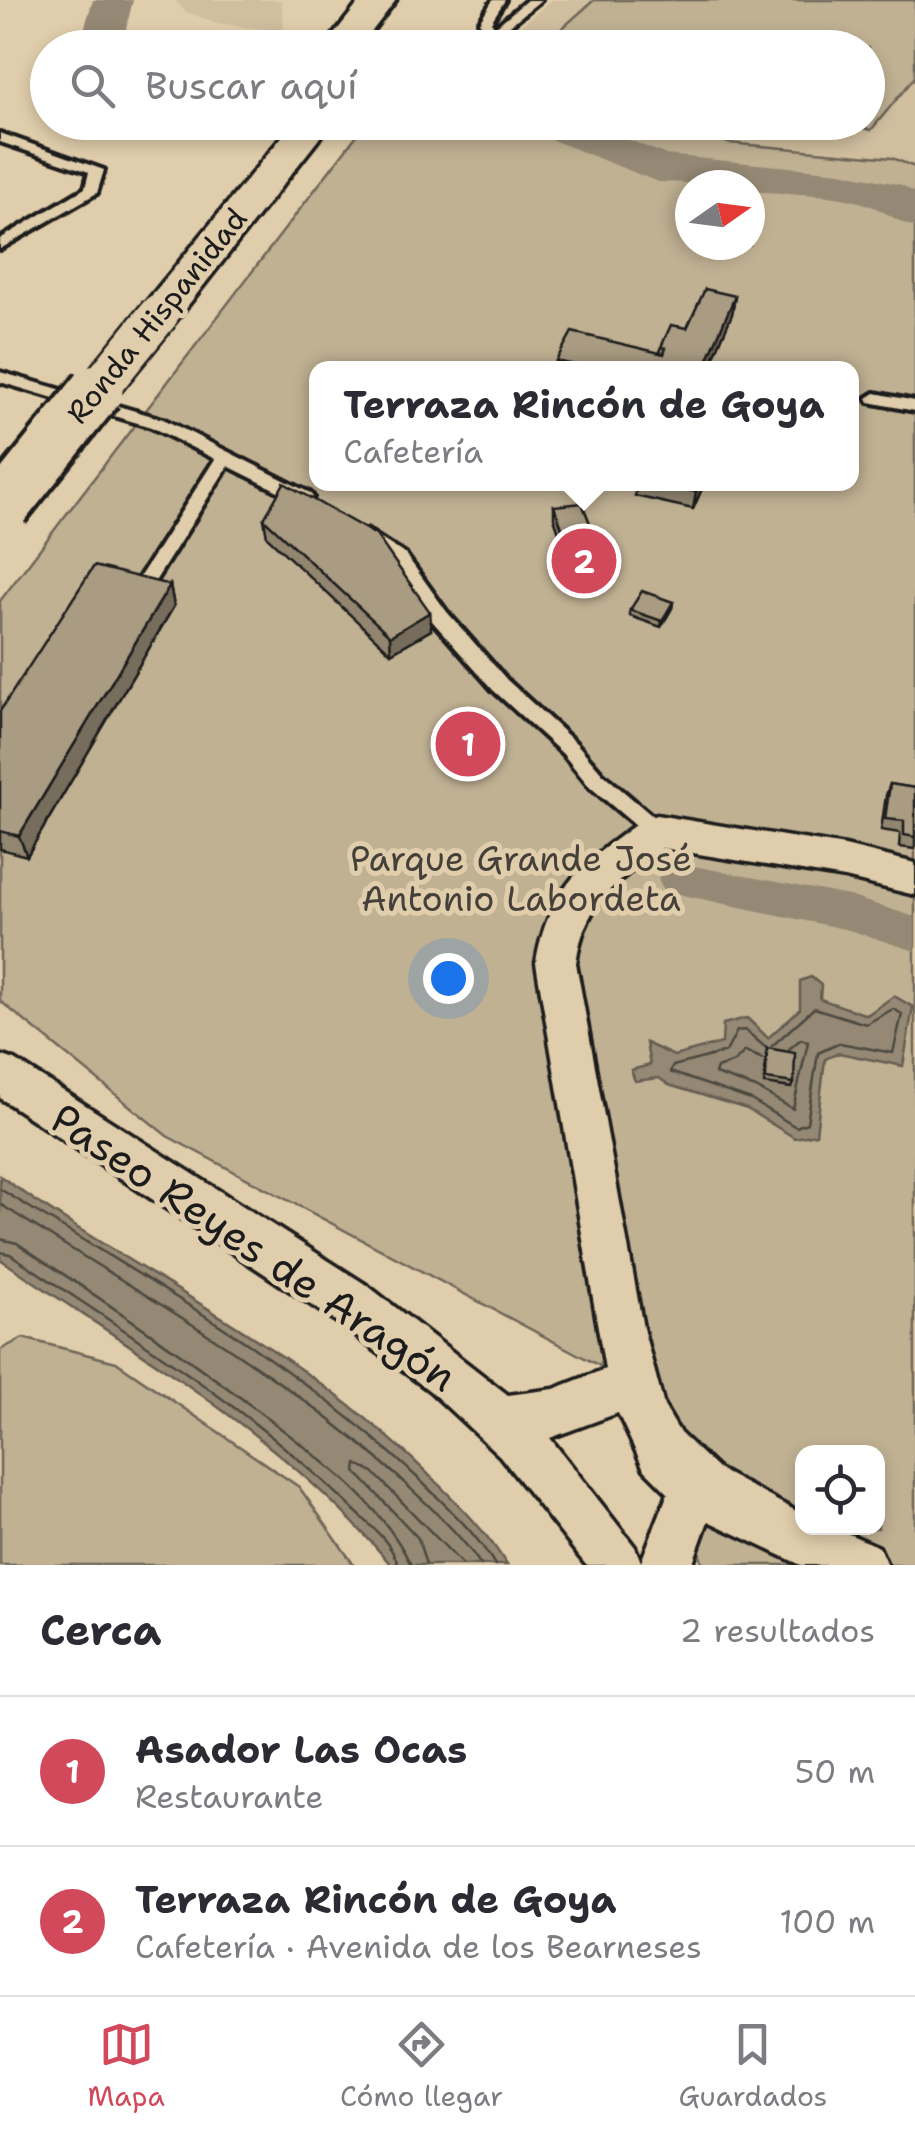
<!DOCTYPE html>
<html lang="es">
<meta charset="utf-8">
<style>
:root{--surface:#fff;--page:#f2f2f3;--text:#2b2b33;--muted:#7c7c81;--line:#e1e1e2;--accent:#d1495b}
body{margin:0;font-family:"Shantell Sans",sans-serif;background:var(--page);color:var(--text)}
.controls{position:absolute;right:30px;bottom:30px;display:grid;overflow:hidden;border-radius:20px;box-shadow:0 5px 15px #0003}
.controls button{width:90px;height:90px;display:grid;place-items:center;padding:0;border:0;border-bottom:2px solid var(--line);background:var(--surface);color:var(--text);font:50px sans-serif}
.compass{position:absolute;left:675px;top:170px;width:90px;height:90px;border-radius:50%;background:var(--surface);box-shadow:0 5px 15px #0003;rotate:76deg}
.you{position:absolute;left:448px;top:978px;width:35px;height:35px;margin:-25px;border:8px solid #fff;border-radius:50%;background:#1a73e8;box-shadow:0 0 0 15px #1a73e833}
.badge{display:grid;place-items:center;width:65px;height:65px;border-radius:50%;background:var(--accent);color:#fff;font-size:32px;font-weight:700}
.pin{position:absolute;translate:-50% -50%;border:5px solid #fff;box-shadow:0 2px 10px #0006}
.popup{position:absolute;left:309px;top:361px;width:550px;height:130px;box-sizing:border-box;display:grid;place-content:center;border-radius:20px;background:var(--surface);filter:drop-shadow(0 2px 8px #0005);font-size:32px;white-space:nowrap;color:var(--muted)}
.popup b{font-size:38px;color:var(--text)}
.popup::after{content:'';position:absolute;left:50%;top:100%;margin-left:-20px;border:20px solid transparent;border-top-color:var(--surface)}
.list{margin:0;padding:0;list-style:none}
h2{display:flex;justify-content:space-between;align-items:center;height:130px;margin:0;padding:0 40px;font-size:42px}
h2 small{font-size:32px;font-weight:400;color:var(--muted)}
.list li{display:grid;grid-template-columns:65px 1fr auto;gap:30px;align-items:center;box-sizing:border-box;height:150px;padding:0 40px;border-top:2px solid var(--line)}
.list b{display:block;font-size:38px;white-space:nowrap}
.list p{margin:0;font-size:32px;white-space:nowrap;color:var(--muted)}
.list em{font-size:32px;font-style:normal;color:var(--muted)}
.icon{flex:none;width:55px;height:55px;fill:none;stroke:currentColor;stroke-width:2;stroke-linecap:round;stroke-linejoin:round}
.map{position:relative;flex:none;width:915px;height:1565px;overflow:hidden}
.search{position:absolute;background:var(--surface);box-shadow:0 5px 15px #0003;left:30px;right:30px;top:30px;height:110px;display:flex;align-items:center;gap:25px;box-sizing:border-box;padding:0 35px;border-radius:55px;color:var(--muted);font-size:38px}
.sheet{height:430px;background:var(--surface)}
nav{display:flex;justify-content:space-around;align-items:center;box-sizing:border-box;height:140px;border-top:2px solid var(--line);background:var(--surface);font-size:28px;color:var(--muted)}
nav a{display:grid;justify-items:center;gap:5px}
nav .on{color:var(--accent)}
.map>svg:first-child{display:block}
</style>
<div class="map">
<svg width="915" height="1565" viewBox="0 0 915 1565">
<rect width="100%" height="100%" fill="#e0cdab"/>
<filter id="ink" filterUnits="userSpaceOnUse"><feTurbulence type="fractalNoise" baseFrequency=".01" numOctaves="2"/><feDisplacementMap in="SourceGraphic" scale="20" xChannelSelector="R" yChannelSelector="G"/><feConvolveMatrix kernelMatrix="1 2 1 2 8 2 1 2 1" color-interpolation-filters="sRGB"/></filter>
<g filter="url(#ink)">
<g fill="#d0be9f">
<path d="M 175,0 L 281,0 L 285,33 L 218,23 L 186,12 Z"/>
<path d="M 552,0 L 915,0 L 915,167 L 892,158 L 728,143 L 682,123 L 868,122 L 868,48 L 509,48 L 499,43 Z"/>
</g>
<g fill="#c0b193" stroke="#6e6658" stroke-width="2.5" fill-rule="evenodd">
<path d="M 594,0 L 915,0 L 915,77 L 871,130 L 847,123 L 868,122 L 868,48 L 607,48 L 558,32 Z"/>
<path d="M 366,123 L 682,123 L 728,143 L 892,158 L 915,167 L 915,1565 L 703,1565 L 647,1391 L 167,1136 L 0,1001 L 0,601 ZM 690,185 L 750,185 L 750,245 L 690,245 ZM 316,368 L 852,368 L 852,484 L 316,484 ZM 802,1452 L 878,1452 L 878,1528 L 802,1528 Z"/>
<path d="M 23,1338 L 116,1362 L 299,1487 L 354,1565 L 0,1565 L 0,1350 Z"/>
</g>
<g fill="#958974" stroke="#655d51" stroke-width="2.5">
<path d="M 811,977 L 821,985 L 820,999 L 867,1015 L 894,996 L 913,1007 L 903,1066 L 839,1053 L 825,1059 L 816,1134 L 795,1138 L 747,1109 L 669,1085 L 659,1078 L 635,1081 L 631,1070 L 650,1065 L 646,1043 L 674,1056 L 722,1043 L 723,1024 L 747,1018 L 768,1038 L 800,1009 L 800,981 Z"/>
<path d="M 0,1176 C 143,1278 299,1347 427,1473 C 457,1503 485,1529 507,1565 L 391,1565 C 285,1437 136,1352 0,1259 Z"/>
</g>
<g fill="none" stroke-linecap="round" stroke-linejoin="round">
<g stroke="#4c483f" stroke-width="2.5">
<path d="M 765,1047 L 745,1030 L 737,1031 L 726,1052 L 673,1066 L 670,1072 L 751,1100 L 796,1127 L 807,1123 L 818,1053 L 840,1043 L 893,1053 L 902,1014 L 893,1009 L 866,1024 L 814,1008 L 772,1046"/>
<path d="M 763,1059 L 745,1051 L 734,1062 L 717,1068 L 715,1074 L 756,1088 L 793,1109 L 808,1042 L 801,1039 L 789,1049"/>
<path d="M 0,1189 C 146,1280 301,1364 425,1485 C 451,1511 476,1533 495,1565"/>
<path d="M 0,1204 C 135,1291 278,1368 397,1476 C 427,1504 458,1531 481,1565"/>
<path d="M 0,1239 L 17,1243 C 100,1299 183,1353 262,1414 C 318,1457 380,1500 411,1565"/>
<path d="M 0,1252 L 10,1254 C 128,1333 248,1407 350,1506 C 368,1524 391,1540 398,1565"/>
<path d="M 426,1565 L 418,1538 L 356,1472 L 357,1464 L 373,1472 L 463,1565"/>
</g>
<path fill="#958974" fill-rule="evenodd" d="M 678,863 L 849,896 L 915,917 L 915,951 L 849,930 L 664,891 L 658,879 L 664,867 Z"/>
<g fill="#958974" fill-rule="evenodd">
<path d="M 93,0 L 133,0 L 125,33 L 126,48 L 84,48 L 83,33 Z"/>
<path d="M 524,122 L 586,122 L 666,155 L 840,172 L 902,185 L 915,193 L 915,227 C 898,223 887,212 871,206 C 836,192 788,195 750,191 L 750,185 L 658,182 L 530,131 Z"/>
</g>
<g stroke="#1c1c1c" stroke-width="8">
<g id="service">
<path d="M 493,0 L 505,0 L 491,22 L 495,27 L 527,0 L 541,0 L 494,38 L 479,22 Z"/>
<path d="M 0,133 L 104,170 L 97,193 L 0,249 L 0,239 L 85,188 L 89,172 L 0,142 Z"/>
<path d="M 0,372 L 163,419 L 310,493 L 313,497 L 310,501 L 298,501 L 228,466 L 142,602 L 130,602 L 127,597 L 130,592 L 215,459 L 151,427 L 0,382 Z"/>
<path d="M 875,393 L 915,401 L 915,411 L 869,402 L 867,398 Z"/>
<path d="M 367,530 L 406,555 L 447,612 L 507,680 L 577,744 L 603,774 L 663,825 L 666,831 L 663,837 L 649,837 L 589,786 L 563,754 L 493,690 L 433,622 L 394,563 L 361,540 L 358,536 L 361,532 Z"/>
</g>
</g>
<g stroke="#1c1c1c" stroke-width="7">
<path id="minor" d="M 656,815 L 845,846 L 915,863 L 915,895 L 845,878 L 662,848 C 615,883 585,901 576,963 L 643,1328 L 664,1406 L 680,1433 L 718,1469 L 802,1514 L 802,1528 L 835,1528 L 879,1547 L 887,1565 L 801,1565 L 708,1521 L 692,1565 L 586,1565 L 500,1456 L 430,1391 L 334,1320 L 0,1098 L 0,1055 L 15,1060 L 368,1286 L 508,1395 L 554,1389 L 605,1369 L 536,963 C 548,888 584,862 642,820 ZM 618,1413 L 644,1469 L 668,1493 L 641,1562 L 635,1547 L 550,1438 Z"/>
</g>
<g stroke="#1c1c1c" stroke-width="7">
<g id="trunk">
<path d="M 361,0 L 396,0 L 359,48 L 323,48 Z"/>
<path d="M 294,122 L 332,122 L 174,323 L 159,327 L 144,323 L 138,314 L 144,305 Z"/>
</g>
</g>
<use href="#service" fill="#e0cdab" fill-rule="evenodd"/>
<use href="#minor" fill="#e0cdab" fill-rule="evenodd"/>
<use href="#trunk" fill="#e0cdab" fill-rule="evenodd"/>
<g stroke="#1c1c1c" stroke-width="44" stroke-linecap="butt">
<path id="trunk-bridge-far1" d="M 95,393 L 159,314"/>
</g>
<g stroke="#1c1c1c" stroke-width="59" stroke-linecap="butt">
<path id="trunk-bridge" d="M 4,506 L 97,390"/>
</g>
<use href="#trunk-bridge-far1" stroke="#e0cdab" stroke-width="39"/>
<use href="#trunk-bridge" stroke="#e0cdab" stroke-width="51"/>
</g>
<g fill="#928671" stroke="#1c1c1c" stroke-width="2.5">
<path d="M 735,296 L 732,314 L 709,368 L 556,368 L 556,361 L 660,353 L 661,347 Z"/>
<path d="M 637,484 L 704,484 L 693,509 L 635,496 Z"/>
<path d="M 554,506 L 606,564 L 605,576 L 576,581 L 554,518 Z"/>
<path d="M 264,519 L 430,612 L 431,630 L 391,653 L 267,537 Z"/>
<path d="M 170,585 L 174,606 L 27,856 L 0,849 L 0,711 Z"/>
<path d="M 673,602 L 672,608 L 661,627 L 630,616 L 630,610 Z"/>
<path d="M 467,717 L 499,738 L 495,755 L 471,769 L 441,744 L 441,738 Z"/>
<path d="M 890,784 L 915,788 L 915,849 L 899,847 L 900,833 L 881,830 L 886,795 Z"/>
<path d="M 767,1048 L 794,1083 L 792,1088 L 764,1084 Z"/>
</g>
<g fill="#776d5c" stroke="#1c1c1c" stroke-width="2.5">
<path d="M 735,296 L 732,314 L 709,368 L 704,368 Z"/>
<path d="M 699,484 L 704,484 L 693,509 L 696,492 Z"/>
<path d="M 606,564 L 605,576 L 576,581 L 577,569 Z"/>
<path d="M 170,585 L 174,606 L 27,856 L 19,836 Z"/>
<path d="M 673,602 L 672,608 L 661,627 L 662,621 Z"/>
<path d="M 430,612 L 431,630 L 391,653 L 390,636 Z"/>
<path d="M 499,732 L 495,755 L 471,769 L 471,763 Z"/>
</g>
<g fill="#aa9c83" stroke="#1c1c1c" stroke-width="2.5">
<path d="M 705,289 L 735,296 L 704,368 L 589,368 L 556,361 L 572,332 L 664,354 L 666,348 L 661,347 L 671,325 L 687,328 Z"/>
<path d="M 284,483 L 376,535 L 430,612 L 390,636 L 264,519 Z"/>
<path d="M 661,484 L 699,484 L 696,492 Z"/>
<path d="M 582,503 L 606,564 L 577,569 L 554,506 Z"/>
<path d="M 94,566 L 170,585 L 19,836 L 0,831 L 0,711 Z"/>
<path d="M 642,591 L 673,602 L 662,621 L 630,610 Z"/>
<path d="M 478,710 L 499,732 L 496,748 L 471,763 L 441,738 L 444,720 L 461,711 L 467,717 Z"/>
<path d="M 890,784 L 915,788 L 915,837 L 904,835 L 904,821 L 885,819 Z"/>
<path d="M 767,1048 L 795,1053 L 794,1083 L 766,1079 Z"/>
</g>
</g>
<g text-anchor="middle" stroke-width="10" stroke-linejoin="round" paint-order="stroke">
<g font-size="30" fill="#1c1c1c" stroke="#e0cdab">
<text transform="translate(157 316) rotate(-51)" y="10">Ronda Hispanidad</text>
</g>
<g font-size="35" fill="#45413a" stroke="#e0cdab">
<text x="521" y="871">Parque Grande José<tspan x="521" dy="40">Antonio Labordeta</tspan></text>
</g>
<g font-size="42" fill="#1c1c1c" stroke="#e0cdab">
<text transform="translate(254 1247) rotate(34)" y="15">Paseo Reyes de Aragón</text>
</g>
</g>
</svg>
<div class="controls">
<button><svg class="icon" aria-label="locate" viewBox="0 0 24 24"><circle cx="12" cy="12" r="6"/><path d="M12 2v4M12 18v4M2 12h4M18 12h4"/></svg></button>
</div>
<svg class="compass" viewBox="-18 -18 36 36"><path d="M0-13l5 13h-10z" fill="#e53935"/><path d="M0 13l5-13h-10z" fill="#7c7c81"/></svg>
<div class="you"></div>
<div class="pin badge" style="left:468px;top:744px">1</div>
<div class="pin badge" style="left:584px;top:561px">2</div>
<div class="popup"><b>Terraza Rincón de Goya</b>Cafetería</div>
<div class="search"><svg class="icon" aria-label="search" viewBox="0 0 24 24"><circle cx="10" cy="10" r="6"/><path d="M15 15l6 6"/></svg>Buscar aquí</div>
</div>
<section class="sheet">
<h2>Cerca<small>2 resultados</small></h2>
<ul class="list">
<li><span class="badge">1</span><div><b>Asador Las Ocas</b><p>Restaurante</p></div><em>50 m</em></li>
<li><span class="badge">2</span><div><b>Terraza Rincón de Goya</b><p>Cafetería · Avenida de los Bearneses</p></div><em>100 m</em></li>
</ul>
</section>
<nav>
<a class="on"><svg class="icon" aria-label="map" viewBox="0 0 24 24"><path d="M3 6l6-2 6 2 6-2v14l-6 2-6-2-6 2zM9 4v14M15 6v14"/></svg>Mapa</a>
<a><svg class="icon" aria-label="directions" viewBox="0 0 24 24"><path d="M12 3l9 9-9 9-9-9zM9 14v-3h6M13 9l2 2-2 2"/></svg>Cómo llegar</a>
<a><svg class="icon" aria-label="saved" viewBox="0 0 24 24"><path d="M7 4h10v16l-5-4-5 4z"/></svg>Guardados</a>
</nav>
